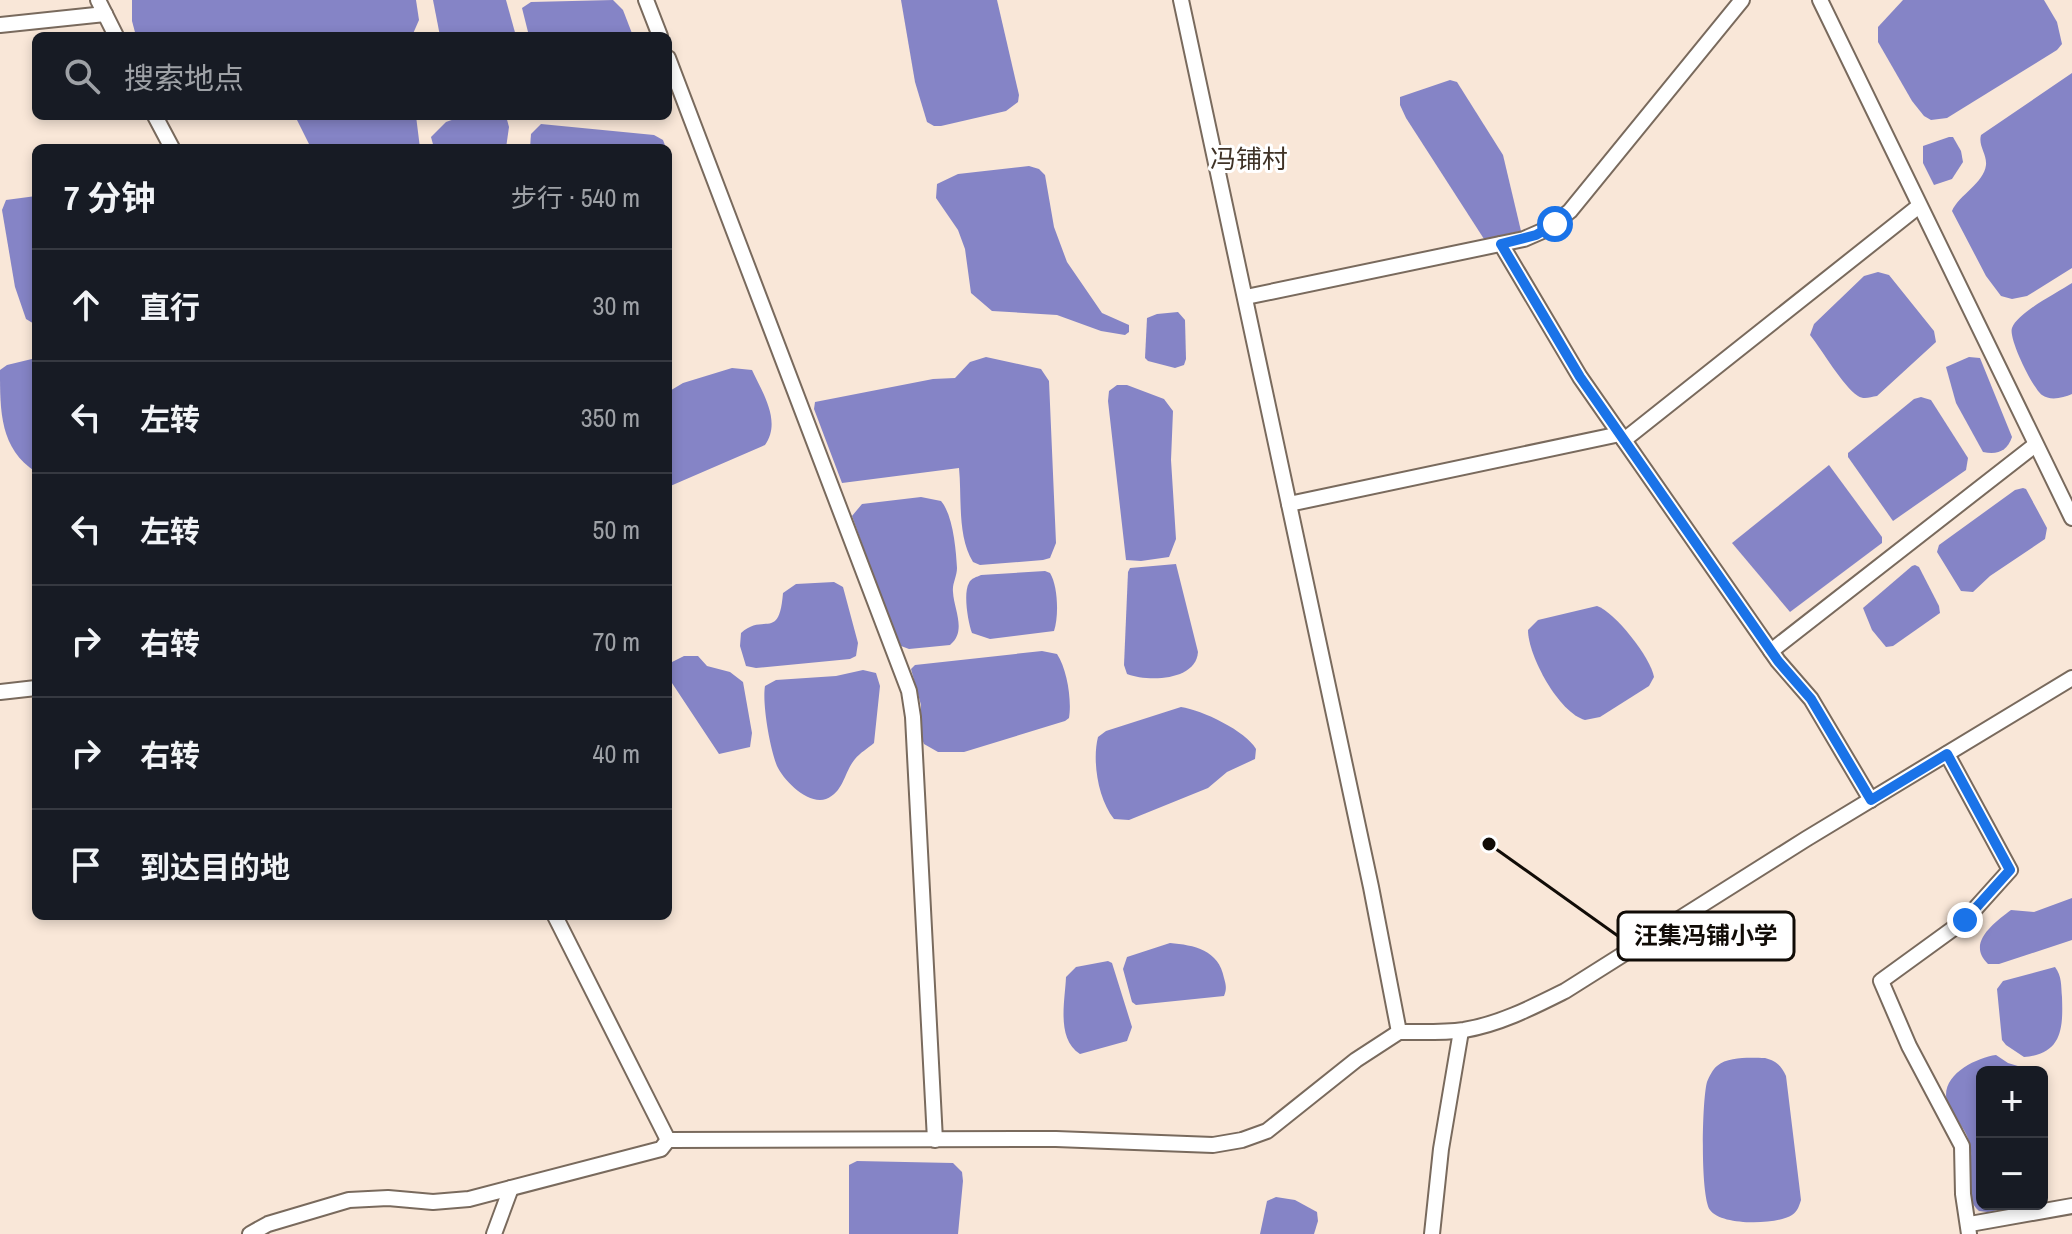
<!DOCTYPE html>
<html lang="zh">
<meta charset="utf-8">
<style>
:root{--surface:#171b24;--page:#20242c;--text:#f1f3f6;--muted:#9ea1a6;--line:#363941}
body{margin:0;font-family:"Archivo Narrow","Noto Sans SC",sans-serif;background:var(--page);color:var(--text)}
.controls{position:absolute;right:24px;bottom:24px;display:grid;overflow:hidden;border-radius:12px;box-shadow:0 4px 12px #0003}
.controls button{width:72px;height:72px;display:grid;place-items:center;padding:0;border:0;border-bottom:2px solid var(--line);background:var(--surface);color:var(--text);font:40px sans-serif}
.stop{position:absolute;width:24px;height:24px;margin:-18px;border:6px solid #1a73e8;border-radius:50%;background:#fff}
.stop.end{background:#1a73e8;border-color:#fff;box-shadow:0 2px 8px #0008}
.list{margin:0;padding:0;list-style:none}
h2{display:flex;justify-content:space-between;align-items:center;height:104px;margin:0;padding:0 32px;font-size:34px}
h2 small{font-size:26px;font-weight:400;color:var(--muted)}
.list li{display:grid;grid-template-columns:52px 1fr auto;gap:24px;align-items:center;box-sizing:border-box;height:112px;padding:0 32px;border-top:2px solid var(--line)}
.list b{display:block;font-size:30px;white-space:nowrap}
.list em{font-size:26px;font-style:normal;color:var(--muted)}
.icon{flex:none;width:44px;height:44px;fill:none;stroke:currentColor;stroke-width:2;stroke-linecap:round;stroke-linejoin:round}
.map{position:relative;flex:none;width:2072px;height:1234px;overflow:hidden}
.search{position:absolute;background:var(--surface);box-shadow:0 4px 12px #0003;left:32px;top:32px;width:640px;height:88px;display:flex;align-items:center;gap:20px;box-sizing:border-box;padding:0 28px;border-radius:12px;color:var(--muted);font-size:30px}
.panel{position:absolute;background:var(--surface);box-shadow:0 4px 12px #0003;left:32px;top:144px;width:640px;height:776px;border-radius:12px}
.map>svg:first-child{display:block}
</style>
<div class="map">
<svg width="2072" height="1234" viewBox="0 0 2072 1234">
<rect width="100%" height="100%" fill="#f9e7d8"/>
<g fill="#8584c6">
<path d="M 132,0 L 416,0 L 419,20 L 412,36 L 136,36 L 132,21 Z"/>
<path d="M 433,0 L 506,0 L 516,36 L 440,36 Z"/>
<path d="M 613,0 L 623,10 L 633,36 L 529,36 L 522,8 L 531,2 Z"/>
<path d="M 901,0 L 997,0 L 1019,95 L 1018,102 L 1006,111 L 941,126 L 934,126 L 927,122 L 915,82 Z"/>
<path d="M 1903,0 L 2044,0 L 2057,22 L 2062,44 L 2057,50 L 1947,118 L 1931,120 L 1924,116 L 1912,101 L 1878,42 L 1878,27 Z"/>
<path d="M 2072,73 L 2072,268 L 2027,296 L 2012,299 L 2001,296 L 1986,276 L 1952,211 C 1959,195 1984,183 1986,165 C 1987,154 1978,146 1981,135 Z"/>
<path d="M 1450,80 L 1457,82 L 1503,155 L 1521,231 L 1484,239 L 1406,118 L 1400,105 L 1400,97 Z"/>
<path d="M 295,116 L 416,116 L 420,148 L 311,148 Z"/>
<path d="M 463,116 L 506,116 L 509,127 L 506,148 L 434,148 L 431,137 L 446,122 Z"/>
<path d="M 541,124 L 654,135 L 663,140 L 666,148 L 530,148 L 531,134 Z"/>
<path d="M 1949,137 L 1953,137 L 1961,151 L 1963,162 L 1952,179 L 1934,185 L 1923,163 L 1923,146 Z"/>
<path d="M 1029,166 L 1039,169 L 1045,175 L 1054,227 L 1067,262 L 1102,313 L 1129,325 L 1129,332 L 1125,335 L 1101,331 L 1057,315 L 992,311 L 971,293 L 965,249 L 958,230 L 936,198 L 937,184 L 958,174 Z"/>
<path d="M 36,196 L 36,325 L 26,319 L 15,287 L 2,210 L 6,200 Z"/>
<path d="M 1878,272 L 1889,275 L 1934,331 L 1936,342 L 1877,396 C 1870,397 1864,400 1858,396 C 1842,385 1823,351 1810,335 L 1814,324 L 1864,276 Z"/>
<path d="M 2072,283 L 2072,394 C 2063,398 2050,401 2042,395 C 2033,389 2008,338 2012,328 C 2018,312 2057,293 2072,283 Z"/>
<path d="M 1178,312 L 1185,320 L 1186,359 L 1184,365 L 1175,368 L 1148,361 L 1145,358 L 1147,318 L 1157,314 Z"/>
<path d="M 986,357 L 1041,369 L 1049,381 L 1056,543 L 1050,558 L 1043,560 L 980,565 L 973,562 C 957,536 962,498 959,468 L 842,483 L 814,409 L 815,402 L 933,379 L 955,378 L 970,362 Z"/>
<path d="M 1969,357 L 1980,358 L 2012,437 C 2007,451 1998,455 1983,452 L 1956,403 L 1946,367 Z"/>
<path d="M 36,358 L 36,472 C 0,449 0,412 0,370 L 7,365 Z"/>
<path d="M 732,368 L 752,370 C 762,392 782,421 765,445 L 668,487 L 668,392 L 683,383 Z"/>
<path d="M 1117,385 L 1127,385 L 1164,399 L 1173,411 L 1171,460 L 1176,539 L 1169,557 L 1141,561 L 1126,560 L 1108,401 L 1109,391 Z"/>
<path d="M 1921,397 L 1931,400 L 1968,458 L 1966,470 L 1893,521 L 1848,457 L 1848,453 L 1914,399 Z"/>
<path d="M 1829,465 L 1882,537 L 1882,543 L 1790,612 L 1732,543 Z"/>
<path d="M 2023,488 L 2026,489 L 2047,528 L 2045,539 L 1990,576 L 1973,592 L 1961,591 L 1937,552 L 1939,545 L 2015,490 Z"/>
<path d="M 921,497 L 941,501 C 953,515 956,549 957,568 C 957,576 952,584 953,592 C 954,610 967,631 950,645 L 909,649 L 901,646 L 888,616 L 852,516 L 862,504 Z"/>
<path d="M 1176,564 L 1198,652 C 1196,681 1148,682 1127,674 L 1124,665 L 1128,572 L 1130,568 Z"/>
<path d="M 1915,565 L 1919,567 L 1939,606 L 1940,613 L 1893,646 L 1886,647 L 1872,630 L 1863,608 L 1912,566 Z"/>
<path d="M 1045,571 L 1050,573 C 1058,586 1059,616 1054,631 L 990,639 L 972,633 C 968,622 963,593 969,583 C 971,578 977,577 981,575 Z"/>
<path d="M 834,582 L 843,587 L 858,643 L 856,656 L 850,659 L 756,668 L 746,666 L 740,646 L 741,633 C 764,612 779,642 783,593 L 796,584 Z"/>
<path d="M 1597,606 C 1615,612 1651,658 1654,677 L 1649,686 L 1600,717 L 1585,720 C 1559,713 1528,656 1528,630 L 1538,620 Z"/>
<path d="M 1042,651 L 1057,654 C 1067,669 1072,700 1069,718 L 1065,721 L 964,752 L 938,752 L 924,744 L 920,734 L 921,705 L 911,669 L 915,665 Z"/>
<path d="M 684,656 L 698,656 L 707,666 L 730,672 L 743,682 L 752,733 L 750,747 L 719,754 L 668,677 L 672,662 Z"/>
<path d="M 863,670 L 876,673 L 880,686 L 874,743 C 868,748 860,753 855,759 C 844,772 844,792 826,799 C 808,805 784,781 777,766 C 770,749 762,704 765,686 L 776,680 L 836,676 Z"/>
<path d="M 1181,707 C 1202,710 1246,731 1256,749 L 1255,759 L 1227,772 L 1208,788 L 1129,820 L 1114,819 C 1098,799 1092,761 1098,737 L 1106,731 Z"/>
<path d="M 2072,898 L 2072,940 L 1999,964 L 1988,964 C 1966,943 1994,923 2011,910 L 2034,912 Z"/>
<path d="M 1170,943 C 1194,945 1219,950 1224,978 C 1226,985 1227,989 1224,996 L 1136,1005 L 1132,1002 L 1123,969 L 1127,957 Z"/>
<path d="M 1108,961 L 1112,963 L 1132,1027 L 1127,1041 L 1080,1054 C 1056,1039 1065,1001 1066,977 L 1076,967 Z"/>
<path d="M 2055,967 C 2062,976 2061,986 2062,997 C 2063,1027 2063,1054 2024,1057 L 2006,1045 L 2002,1040 L 1997,989 L 2003,981 Z"/>
<path d="M 1996,1055 L 2008,1063 L 2037,1072 L 1982,1072 L 1982,1204 L 2031,1204 L 1988,1212 L 1979,1211 C 1962,1196 1972,1171 1971,1151 C 1970,1134 1957,1121 1949,1107 C 1935,1078 1974,1058 1996,1055 Z"/>
<path d="M 1765,1058 C 1776,1061 1781,1065 1786,1076 L 1801,1200 C 1799,1206 1798,1211 1792,1215 C 1777,1225 1721,1226 1710,1210 C 1700,1196 1702,1100 1707,1082 C 1709,1077 1713,1069 1717,1066 C 1729,1056 1751,1058 1765,1058 Z"/>
<path d="M 857,1161 L 953,1163 L 962,1172 L 963,1181 L 958,1234 L 849,1234 L 849,1165 Z"/>
<path d="M 1276,1197 L 1295,1200 L 1317,1212 L 1318,1221 L 1314,1234 L 1260,1234 L 1267,1201 Z"/>
</g>
<g fill="none" stroke-linecap="round" stroke-linejoin="round">
<g stroke="#796a5d" stroke-width="18">
<g id="minor">
<path d="M 98,0 L 116,36"/>
<path d="M 646,0 L 660,36"/>
<path d="M 1181,0 L 1371,887 L 1399,1032 C 1420,1032 1443,1033 1464,1030 C 1500,1024 1533,1007 1565,991 L 1806,839 L 2072,678"/>
<path d="M 1820,0 L 2072,518"/>
<path d="M 0,25 L 105,14"/>
<path d="M 668,58 L 909,691 L 913,717 L 935,1140"/>
<path d="M 155,116 L 172,148"/>
<path d="M 1501,244 L 1580,377 L 1778,661 L 1811,699 L 1871,800"/>
<path d="M 1246,297 L 1524,239 L 1547,229 L 1570,211 L 1742,0"/>
<path d="M 1624,440 L 1919,206"/>
<path d="M 1289,504 L 1620,434"/>
<path d="M 1771,651 L 2035,445"/>
<path d="M 0,692 L 36,688"/>
<path d="M 1947,754 L 2010,870 L 1965,920 L 1881,981 L 1909,1046 L 1962,1146 L 1963,1194 L 1969,1234"/>
<path d="M 555,916 L 668,1140"/>
<path d="M 668,1140 L 1056,1139 L 1213,1145 L 1242,1140 L 1267,1131 L 1356,1060 L 1399,1032"/>
<path d="M 1970,1224 L 2072,1206"/>
<path d="M 250,1234 L 268,1224 L 349,1200 L 388,1198 L 433,1202 L 469,1199 L 661,1149 L 668,1140"/>
<path d="M 494,1234 L 511,1188"/>
<path d="M 1432,1234 L 1441,1149 L 1461,1031"/>
</g>
</g>
<use href="#minor" stroke="#fff" stroke-width="14"/>
</g>
<g fill="none" stroke-linecap="round" stroke-linejoin="round">
<path stroke="#1a73e8" stroke-width="10" d="M 1555,224 L 1536,235 L 1501,244 L 1580,377 L 1778,661 L 1811,699 L 1871,800 L 1947,754 L 2010,870 L 1965,920"/>
</g>
<g text-anchor="middle" stroke-width="6" stroke-linejoin="round" paint-order="stroke">
<g font-size="26" fill="#3f3226" stroke="#fff">
<text x="1249" y="168">冯铺村</text>
</g>
</g>
<path fill="none" stroke="#110c07" stroke-width="3" d="M1489 844L1618 936"/>
<circle fill="#110c07" stroke="#fff" stroke-width="3" cx="1489" cy="844" r="8"/>
<rect fill="#fff" stroke="#110c07" stroke-width="3" x="1618" y="912" width="176" height="48" rx="8"/>
<g font-size="24" text-anchor="middle" font-weight="bold" fill="#110c07">
<text x="1706" y="944">汪集冯铺小学</text>
</g>
</svg>
<div class="controls">
<button>+</button>
<button>−</button>
</div>
<div class="stop" style="left:1555px;top:224px"></div>
<div class="stop end" style="left:1965px;top:920px"></div>
<div class="search"><svg class="icon" aria-label="search" viewBox="0 0 24 24"><circle cx="10" cy="10" r="6"/><path d="M15 15l6 6"/></svg>搜索地点</div>
<section class="panel">
<h2>7 分钟<small>步行 · 540 m</small></h2>
<ul class="list">
<li><svg class="icon" aria-label="ahead" viewBox="0 0 24 24"><path d="M12 20V5M6 11l6-6 6 6"/></svg><div><b>直行</b></div><em>30 m</em></li>
<li><svg class="icon" aria-label="left" viewBox="0 0 24 24"><path d="M17 20v-9H6M10 6l-5 5 5 5"/></svg><div><b>左转</b></div><em>350 m</em></li>
<li><svg class="icon" aria-label="left" viewBox="0 0 24 24"><path d="M17 20v-9H6M10 6l-5 5 5 5"/></svg><div><b>左转</b></div><em>50 m</em></li>
<li><svg class="icon" aria-label="right" viewBox="0 0 24 24"><path d="M7 20v-9h11M14 6l5 5-5 5"/></svg><div><b>右转</b></div><em>70 m</em></li>
<li><svg class="icon" aria-label="right" viewBox="0 0 24 24"><path d="M7 20v-9h11M14 6l5 5-5 5"/></svg><div><b>右转</b></div><em>40 m</em></li>
<li><svg class="icon" aria-label="arrive" viewBox="0 0 24 24"><path d="M6 21V4h12l-3 4 3 4H6"/></svg><div><b>到达目的地</b></div></li>
</ul>
</section>
</div>
